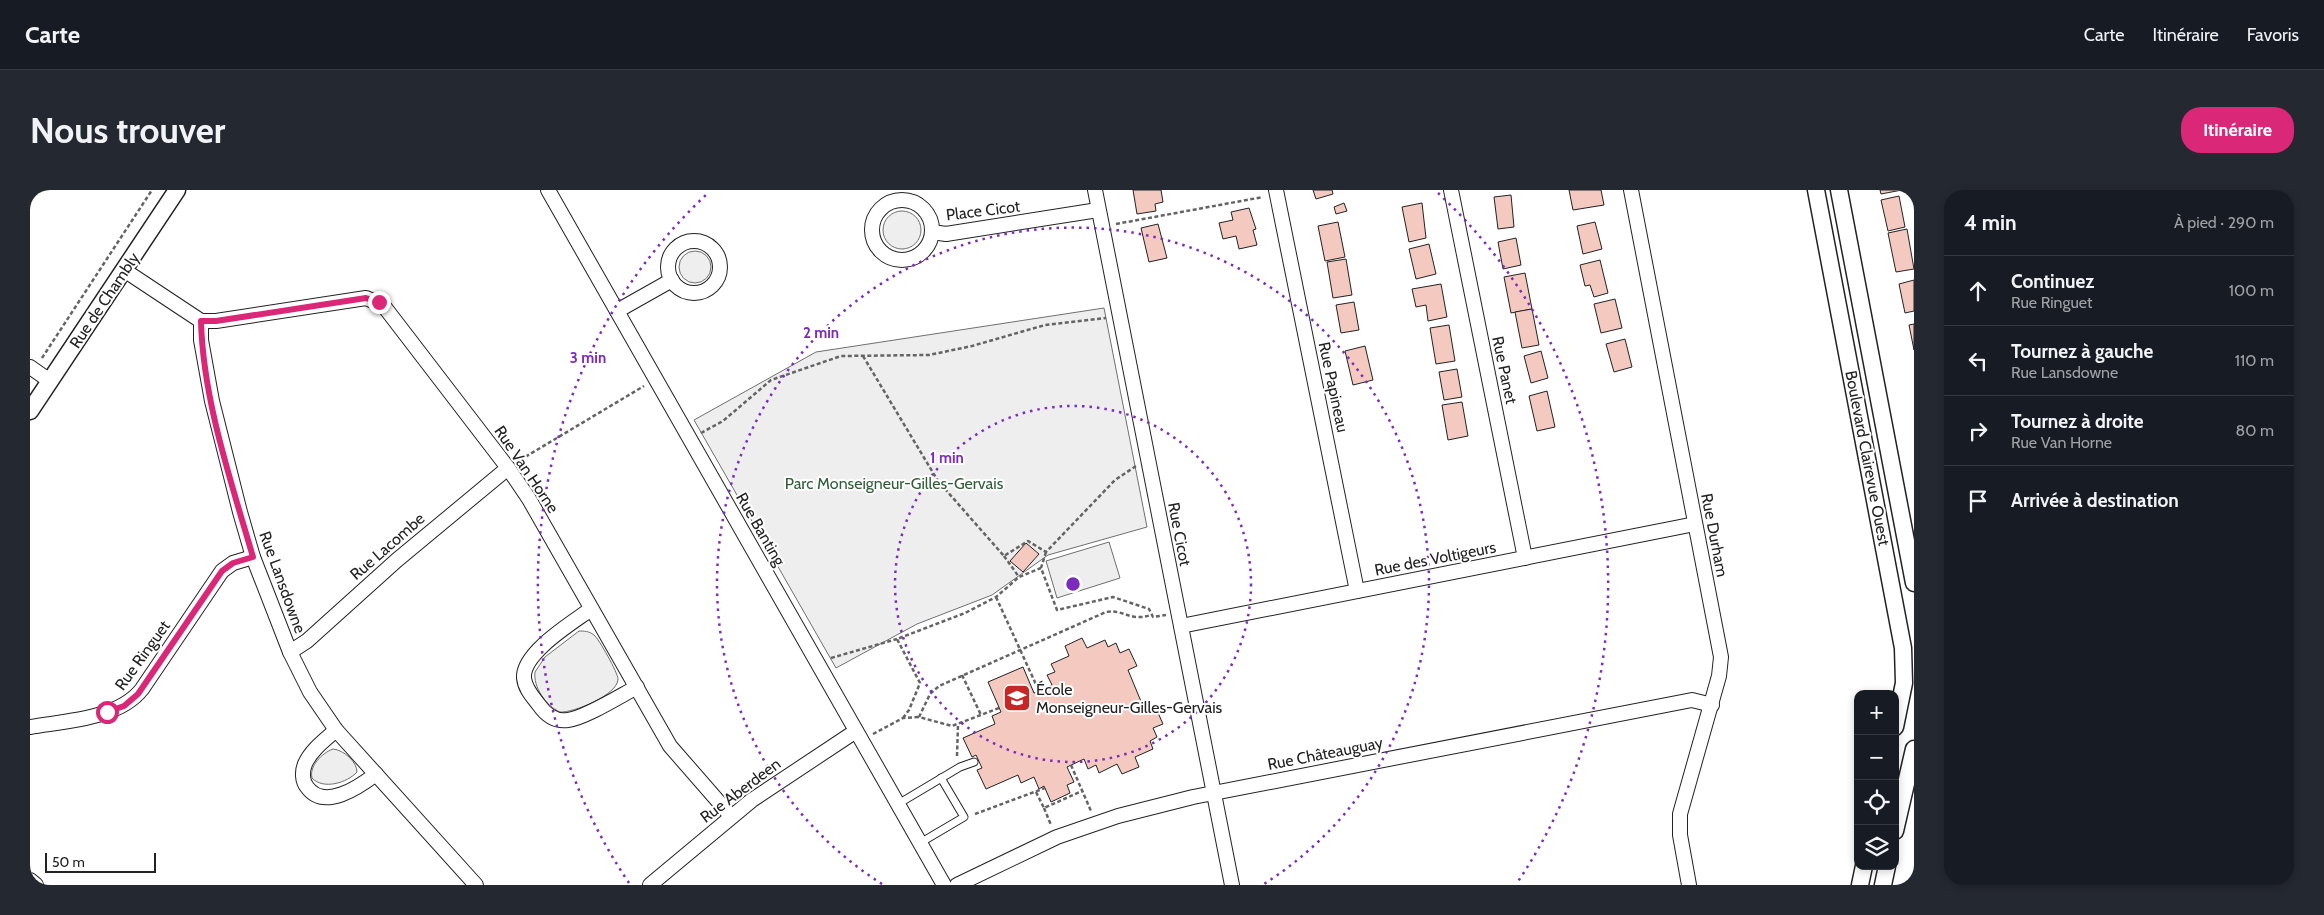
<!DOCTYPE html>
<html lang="fr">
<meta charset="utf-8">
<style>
:root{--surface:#171b24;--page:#242831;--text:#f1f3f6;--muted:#9ea1a6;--line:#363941;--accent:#db2777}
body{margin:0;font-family:Cabin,sans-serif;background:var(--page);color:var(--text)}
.controls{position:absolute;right:15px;bottom:15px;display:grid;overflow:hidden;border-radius:10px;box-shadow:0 2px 8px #0003}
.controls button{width:45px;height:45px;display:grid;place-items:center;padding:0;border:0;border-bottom:1px solid var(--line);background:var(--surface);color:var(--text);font:25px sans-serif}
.scale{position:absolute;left:15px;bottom:12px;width:111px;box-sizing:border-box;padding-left:5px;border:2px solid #222;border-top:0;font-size:14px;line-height:18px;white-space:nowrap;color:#222;-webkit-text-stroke:4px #fff;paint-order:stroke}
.stop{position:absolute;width:15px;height:15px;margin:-11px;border:4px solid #db2777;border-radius:50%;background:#fff}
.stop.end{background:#db2777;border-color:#fff;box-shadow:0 1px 5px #0008}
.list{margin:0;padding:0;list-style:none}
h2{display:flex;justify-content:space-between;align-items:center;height:65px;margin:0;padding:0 20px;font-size:21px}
h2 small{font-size:16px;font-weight:400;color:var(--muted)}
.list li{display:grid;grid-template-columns:32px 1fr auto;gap:15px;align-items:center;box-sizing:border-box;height:70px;padding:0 20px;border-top:1px solid var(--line)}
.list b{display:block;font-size:19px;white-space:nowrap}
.list p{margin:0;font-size:16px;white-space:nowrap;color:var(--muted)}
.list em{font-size:16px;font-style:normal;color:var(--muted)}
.icon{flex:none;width:28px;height:28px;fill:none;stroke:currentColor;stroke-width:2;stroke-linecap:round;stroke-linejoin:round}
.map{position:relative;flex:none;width:1884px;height:695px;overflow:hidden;border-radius:20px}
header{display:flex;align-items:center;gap:30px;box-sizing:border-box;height:70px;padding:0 25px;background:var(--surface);border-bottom:1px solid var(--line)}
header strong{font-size:24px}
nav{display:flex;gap:28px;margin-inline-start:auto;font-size:18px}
.intro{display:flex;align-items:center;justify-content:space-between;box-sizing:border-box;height:120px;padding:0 30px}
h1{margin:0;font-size:35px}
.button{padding:12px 22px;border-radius:20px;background:var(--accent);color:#fff;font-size:18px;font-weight:700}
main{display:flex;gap:30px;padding:0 30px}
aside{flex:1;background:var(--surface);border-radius:20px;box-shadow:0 2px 8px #0003}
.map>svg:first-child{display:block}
</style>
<header>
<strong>Carte</strong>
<nav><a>Carte</a><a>Itinéraire</a><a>Favoris</a></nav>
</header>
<div class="intro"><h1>Nous trouver</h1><a class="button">Itinéraire</a></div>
<main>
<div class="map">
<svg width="1884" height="695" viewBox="0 0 1884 695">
<rect width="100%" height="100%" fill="#fff"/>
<g fill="#eee" stroke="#6f6f6f">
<circle cx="872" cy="40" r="19"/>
<circle cx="665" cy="77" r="16"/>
<path d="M 1074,118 L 1117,337 L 1018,365 L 962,405 L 887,434 L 806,478 L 664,230 L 786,162 Z"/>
<path d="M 1079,352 L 1090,388 L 1027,408 L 1016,371 Z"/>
<path d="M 549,441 C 554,441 559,441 564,445 C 569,449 588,483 588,489 C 588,505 543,523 530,522 C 516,516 503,497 505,482 L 515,467 Z"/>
<path d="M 303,559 C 314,560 327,572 327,582 C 317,593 293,600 282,588 C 279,576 292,563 303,559 Z"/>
</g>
<g fill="#f3c9c0" stroke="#222">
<path d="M 1103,0 L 1131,0 L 1133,12 L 1125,14 L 1126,21 L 1107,24 Z"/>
<path d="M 1283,0 L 1302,0 L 1303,4 L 1286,9 Z"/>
<path d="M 1539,0 L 1571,0 L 1574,15 L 1543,20 Z"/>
<path d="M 1850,0 L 1872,0 L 1851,4 Z"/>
<path d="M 1481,5 L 1484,37 L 1468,39 L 1464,7 Z"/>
<path d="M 1869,6 L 1875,37 L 1858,41 L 1851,10 Z"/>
<path d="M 1314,13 L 1317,21 L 1306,24 L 1304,17 Z"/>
<path d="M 1392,13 L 1396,48 L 1379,52 L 1372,17 Z"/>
<path d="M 1219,18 L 1226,39 L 1223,40 L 1227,55 L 1209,59 L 1206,46 L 1193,49 L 1189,33 L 1203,30 L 1201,22 Z"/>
<path d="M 1308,32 L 1315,67 L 1295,71 L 1288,36 Z"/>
<path d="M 1565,32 L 1572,59 L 1553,64 L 1547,36 Z"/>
<path d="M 1128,34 L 1137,68 L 1119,72 L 1111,38 Z"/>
<path d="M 1877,39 L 1884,79 L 1866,82 L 1858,43 Z"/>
<path d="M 1486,48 L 1491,75 L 1473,79 L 1468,52 Z"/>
<path d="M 1399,54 L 1406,84 L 1386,89 L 1379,59 Z"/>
<path d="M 1316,69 L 1322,105 L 1303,108 L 1297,72 Z"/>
<path d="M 1570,70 L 1578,103 L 1564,107 L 1560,95 L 1555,96 L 1550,75 Z"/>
<path d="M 1495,83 L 1502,119 L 1481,123 L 1474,87 Z"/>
<path d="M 1884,90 L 1884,121 L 1875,123 L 1869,94 Z"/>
<path d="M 1411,94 L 1417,127 L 1398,131 L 1396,115 L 1386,117 L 1382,99 Z"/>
<path d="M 1585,109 L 1592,138 L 1571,143 L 1564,114 Z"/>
<path d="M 1324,112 L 1329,140 L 1311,143 L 1306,115 Z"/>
<path d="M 1502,119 L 1509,155 L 1492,158 L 1485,122 Z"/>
<path d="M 1884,134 L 1884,160 L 1879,135 Z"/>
<path d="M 1419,135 L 1425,171 L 1406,174 L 1400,138 Z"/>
<path d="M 1595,149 L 1602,177 L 1584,182 L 1576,154 Z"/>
<path d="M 1335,156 L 1343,190 L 1323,195 L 1315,161 Z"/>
<path d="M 1511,161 L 1518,188 L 1501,193 L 1494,166 Z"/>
<path d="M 1427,179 L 1432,207 L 1414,210 L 1409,182 Z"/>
<path d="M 1517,201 L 1525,237 L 1507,241 L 1499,206 Z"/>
<path d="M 1432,212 L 1438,246 L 1418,250 L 1412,215 Z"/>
<path d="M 996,353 L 1009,364 L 993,382 L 980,371 Z"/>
<path d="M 1052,448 L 1057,458 L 1075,450 L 1078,457 L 1086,453 L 1090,463 L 1099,459 L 1107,476 L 1098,480 L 1115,521 L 1125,516 L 1133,534 L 1123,538 L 1127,547 L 1120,551 L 1123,559 L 1105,567 L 1109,577 L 1092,584 L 1087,574 L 1069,583 L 1066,575 L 1058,579 L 1054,569 L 1037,577 L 1044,592 L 1037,595 L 1040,603 L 1021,612 L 1014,596 L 1009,599 L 1004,587 L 991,593 L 988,585 L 956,599 L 947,580 L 952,578 L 946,565 L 942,567 L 933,548 L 965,534 L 962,526 L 971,522 L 958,492 L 993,477 L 1004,503 L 1022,495 L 1017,485 L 1025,482 L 1021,474 L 1039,466 L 1035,456 Z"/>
</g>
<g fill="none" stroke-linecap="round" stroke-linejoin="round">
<g stroke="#222" stroke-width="9">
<g id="service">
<path d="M 868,614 L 930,577 L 944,572"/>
<path d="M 890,653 L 934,627 L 911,588"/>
</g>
</g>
<g stroke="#222" stroke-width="16">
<g id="minor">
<path d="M 518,0 L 914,695"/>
<path d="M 1065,0 L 1202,695"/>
<path d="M 1246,0 L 1327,401"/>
<path d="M 1421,0 L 1495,368"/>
<path d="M 1601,0 L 1691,467 L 1689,486 L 1650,624 L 1650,645 L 1659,695"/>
<circle cx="872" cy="40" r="30"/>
<path d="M 902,42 L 916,44 L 1068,20"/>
<circle cx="664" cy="77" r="26"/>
<path d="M 94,80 L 171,131 L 171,150 L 182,211 L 210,322 L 223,367 L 260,462 L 280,502 L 306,540 L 446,695"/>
<path d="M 587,121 L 642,90"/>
<path d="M 171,131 L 186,131 L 336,108 L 353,115 L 478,278 L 499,309 L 640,556 L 701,626"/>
<path d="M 0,177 L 20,191"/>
<path d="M 561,419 C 542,433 492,463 494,488 C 495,499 503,507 509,515 C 516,525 525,532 538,530 C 555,528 590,506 607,497"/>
<path d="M 1151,436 L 1665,334"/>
<path d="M 260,462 L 277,451 L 367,370 L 478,278"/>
<path d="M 0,537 C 35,531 89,529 112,499 L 192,381 L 203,373 L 223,367"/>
<path d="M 306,540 C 295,550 281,560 275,574 C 272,581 272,591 277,597 C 294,621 329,597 346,584"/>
<path d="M 0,690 L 6,695"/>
<path d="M 620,695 L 722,610 L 826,541"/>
<path d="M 927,695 L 1027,647 L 1088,626 L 1163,607 L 1662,510 L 1682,515"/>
</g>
</g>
<g stroke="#222" stroke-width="19">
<g id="tertiary">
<path d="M 1786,0 L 1873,458 L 1874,493 L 1865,537"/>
<path d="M 1809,0 L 1884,393"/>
<path d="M 0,221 L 147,0"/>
<path d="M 1865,641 L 1884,559"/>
<path d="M 1830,695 L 1834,676"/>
<path d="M 1853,695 L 1857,676"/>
</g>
</g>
<g stroke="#646464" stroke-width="2.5" stroke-dasharray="4 2.5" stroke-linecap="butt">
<path d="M 1086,34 L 1233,7"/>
<path d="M 833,166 L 908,291 L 974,366 L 998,351 L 1016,362 L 1085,290 L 1106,276"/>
<path d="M 12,168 L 122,0"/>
<path d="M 671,243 L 693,231 L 741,190 L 811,166 L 899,165 L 942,156 L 1015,135 L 1076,128"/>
<path d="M 490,270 L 614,196"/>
<path d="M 1016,362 L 1011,378 L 1027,420 L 1083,407 L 1119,419 L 1123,427 L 1136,425"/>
<path d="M 974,366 L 989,387"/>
<path d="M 966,407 L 1009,501"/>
<path d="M 801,468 L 867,449"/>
<path d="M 932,485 L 951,525"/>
<path d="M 969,518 L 922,536 L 889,527 L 900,504 L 909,496 L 1076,422 C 1094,419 1100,432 1121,425"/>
<path d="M 873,528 L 879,520 L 890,493 L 867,449 L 935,423 L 966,407 L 989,387 L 1011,378"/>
<path d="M 843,544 L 873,528 L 889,527"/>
<path d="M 927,566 L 928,535"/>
<path d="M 1041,575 L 1061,621"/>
<path d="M 1006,602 L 1014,618 L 1052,601"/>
<path d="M 1014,618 L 1021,635"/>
<path d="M 945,624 L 1015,598"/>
</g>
<use href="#service" stroke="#fff" stroke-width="7"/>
<use href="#minor" stroke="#fff" stroke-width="14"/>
<use href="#tertiary" stroke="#fff" stroke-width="16"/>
</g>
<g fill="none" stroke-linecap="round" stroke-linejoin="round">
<path stroke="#db2777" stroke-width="6" d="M 77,522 L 94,516 L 108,504 L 192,381 L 203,373 L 223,367 C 201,291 173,210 171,131 L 186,131 L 336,108 L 349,112"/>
</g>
<g fill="none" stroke="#7b2cbf" stroke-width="2.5" stroke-dasharray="2.5 5">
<circle cx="1043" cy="394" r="178"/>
<path d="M852 694A356 356 0 1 1 1234 694"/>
<path d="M599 693A535 535 0 0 1 678 3M1408 3A535 535 0 0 1 1487 693"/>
</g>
<defs>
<g id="school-square" transform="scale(1.4375)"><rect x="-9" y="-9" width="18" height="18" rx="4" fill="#c62828" stroke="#fff"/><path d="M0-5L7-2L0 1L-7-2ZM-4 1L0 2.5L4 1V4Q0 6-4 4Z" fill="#fff"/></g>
</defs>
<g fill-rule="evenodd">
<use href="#school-square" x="987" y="508"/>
</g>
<g text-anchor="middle" stroke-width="4" stroke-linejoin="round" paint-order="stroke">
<g font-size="16" fill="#222" stroke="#fff">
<text transform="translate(953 20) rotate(-7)" y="6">Place Cicot</text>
<text transform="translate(74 110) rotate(-56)" y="6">Rue de Chambly</text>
<text transform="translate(1475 180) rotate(78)" y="6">Rue Panet</text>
<text transform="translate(1304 197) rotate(78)" y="6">Rue Papineau</text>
<text transform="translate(1838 268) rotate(79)" y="6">Boulevard Clairevue Ouest</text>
<text transform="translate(497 279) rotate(56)" y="6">Rue Van Horne</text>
<text transform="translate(731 339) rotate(60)" y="6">Rue Banting</text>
<text transform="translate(1150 344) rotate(79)" y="6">Rue Cicot</text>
<text transform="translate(1685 345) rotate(79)" y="6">Rue Durham</text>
<text transform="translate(357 356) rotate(-41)" y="6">Rue Lacombe</text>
<text transform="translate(1405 368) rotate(-11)" y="6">Rue des Voltigeurs</text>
<text transform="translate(253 392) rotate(70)" y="6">Rue Lansdowne</text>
<text transform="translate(112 465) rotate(-54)" y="6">Rue Ringuet</text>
<text transform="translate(1295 563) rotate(-11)" y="6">Rue Châteauguay</text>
<text transform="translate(710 600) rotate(-37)" y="6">Rue Aberdeen</text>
</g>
<g font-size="16" fill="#2f5e38" stroke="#fff">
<text x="864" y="299">Parc Monseigneur-Gilles-Gervais</text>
</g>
<g font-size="16" fill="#222" stroke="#fff" text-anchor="start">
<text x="1006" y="505">École<tspan x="1006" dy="18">Monseigneur-Gilles-Gervais</tspan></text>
</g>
</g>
<circle cx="1043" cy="394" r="8" fill="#7b2cbf" stroke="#fff" stroke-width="2.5"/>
<g font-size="15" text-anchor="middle" font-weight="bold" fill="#7b2cbf" stroke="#fff" stroke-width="4" stroke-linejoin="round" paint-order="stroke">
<text x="791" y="148">2 min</text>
<text x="558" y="173">3 min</text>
<text x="917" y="273">1 min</text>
</g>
</svg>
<div class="controls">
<button>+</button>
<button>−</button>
<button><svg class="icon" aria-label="locate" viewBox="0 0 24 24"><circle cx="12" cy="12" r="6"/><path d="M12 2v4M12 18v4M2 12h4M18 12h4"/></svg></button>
<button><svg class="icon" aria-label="layers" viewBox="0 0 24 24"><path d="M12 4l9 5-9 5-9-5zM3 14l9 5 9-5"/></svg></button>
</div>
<div class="scale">50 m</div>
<div class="stop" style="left:77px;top:522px"></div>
<div class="stop end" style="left:349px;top:112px"></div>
</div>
<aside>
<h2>4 min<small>À pied · 290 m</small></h2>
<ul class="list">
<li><svg class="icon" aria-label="ahead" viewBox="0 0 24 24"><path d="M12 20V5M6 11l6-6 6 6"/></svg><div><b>Continuez</b><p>Rue Ringuet</p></div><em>100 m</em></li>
<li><svg class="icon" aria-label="left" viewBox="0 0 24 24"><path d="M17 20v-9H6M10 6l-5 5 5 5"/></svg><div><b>Tournez à gauche</b><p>Rue Lansdowne</p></div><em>110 m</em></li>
<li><svg class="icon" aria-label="right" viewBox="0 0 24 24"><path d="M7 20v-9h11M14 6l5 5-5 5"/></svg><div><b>Tournez à droite</b><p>Rue Van Horne</p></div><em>80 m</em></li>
<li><svg class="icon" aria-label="arrive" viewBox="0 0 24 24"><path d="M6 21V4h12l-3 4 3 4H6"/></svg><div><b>Arrivée à destination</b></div></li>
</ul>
</aside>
</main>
